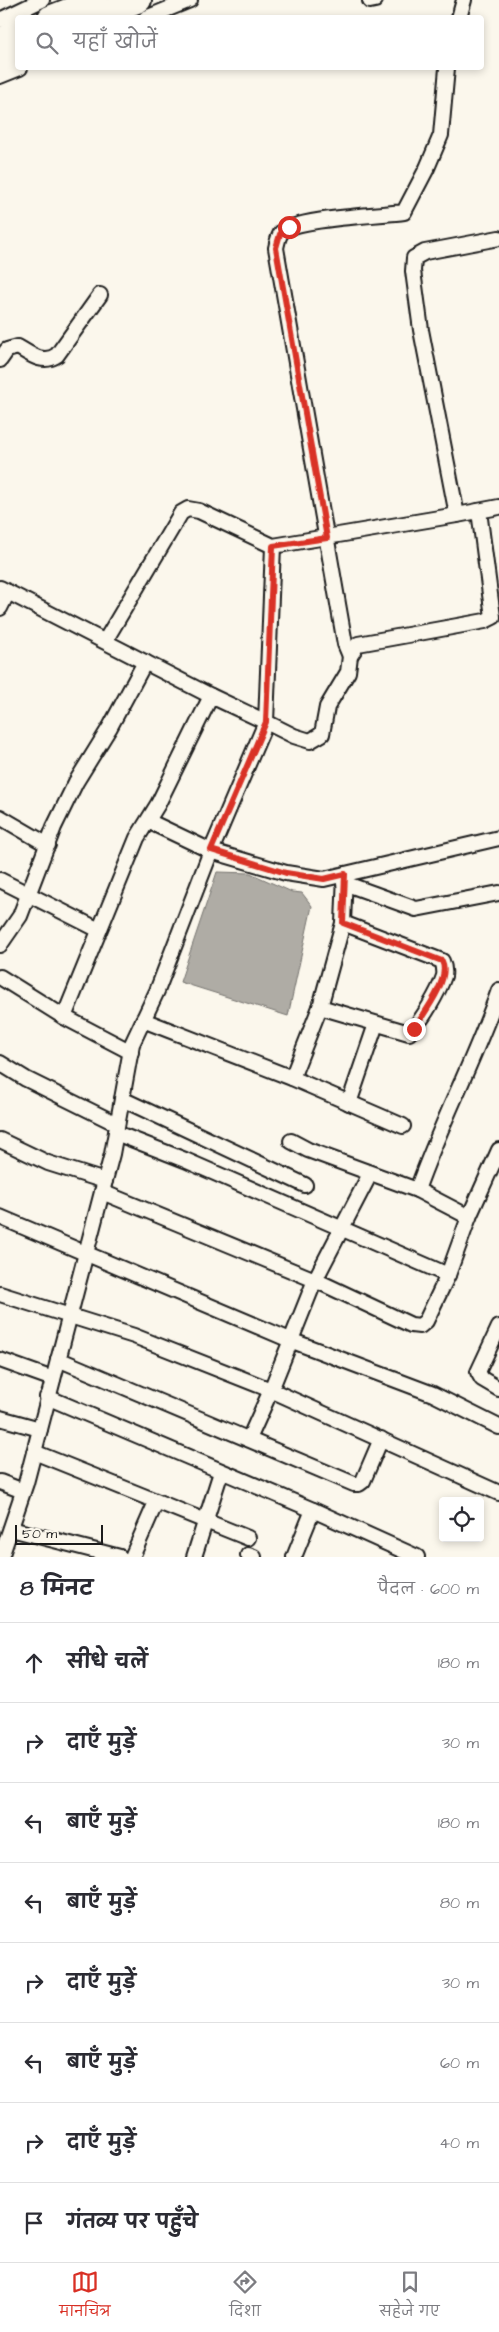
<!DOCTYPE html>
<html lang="hi">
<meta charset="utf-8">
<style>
:root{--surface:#fff;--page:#f2f2f3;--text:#2b2b33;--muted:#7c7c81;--line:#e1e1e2;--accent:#d93025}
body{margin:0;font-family:"Architects Daughter","Playpen Sans Deva",sans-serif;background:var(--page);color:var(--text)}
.controls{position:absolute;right:15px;bottom:15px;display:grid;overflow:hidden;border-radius:5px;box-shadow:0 2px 8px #0003}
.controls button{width:45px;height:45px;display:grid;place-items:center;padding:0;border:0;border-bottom:1px solid var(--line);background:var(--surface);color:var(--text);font:25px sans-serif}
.scale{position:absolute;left:15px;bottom:12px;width:88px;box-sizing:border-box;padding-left:5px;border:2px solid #1c1c1c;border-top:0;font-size:14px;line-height:18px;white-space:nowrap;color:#1c1c1c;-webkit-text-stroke:4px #fbf7ec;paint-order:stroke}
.stop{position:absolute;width:15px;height:15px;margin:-11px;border:4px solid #d93025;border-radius:50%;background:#fff}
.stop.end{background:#d93025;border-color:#fff;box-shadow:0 1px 5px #0008}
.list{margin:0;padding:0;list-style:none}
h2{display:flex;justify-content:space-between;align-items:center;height:65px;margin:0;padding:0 20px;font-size:21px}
h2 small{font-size:16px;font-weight:400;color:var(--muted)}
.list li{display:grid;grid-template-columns:32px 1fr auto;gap:15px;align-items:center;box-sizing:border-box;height:80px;padding:0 20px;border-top:1px solid var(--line)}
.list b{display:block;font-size:19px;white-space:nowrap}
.list em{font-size:16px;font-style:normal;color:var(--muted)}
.icon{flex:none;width:28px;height:28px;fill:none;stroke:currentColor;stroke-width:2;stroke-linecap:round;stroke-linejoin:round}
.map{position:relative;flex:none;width:499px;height:1557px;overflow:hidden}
.search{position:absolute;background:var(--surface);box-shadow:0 2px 8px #0003;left:15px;right:15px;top:15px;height:55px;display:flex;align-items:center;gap:12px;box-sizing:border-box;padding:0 18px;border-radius:5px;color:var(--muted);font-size:19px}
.sheet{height:705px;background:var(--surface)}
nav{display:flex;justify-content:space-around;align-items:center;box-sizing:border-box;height:70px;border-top:1px solid var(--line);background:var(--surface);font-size:14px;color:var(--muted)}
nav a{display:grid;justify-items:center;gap:2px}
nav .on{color:var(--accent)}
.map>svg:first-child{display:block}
</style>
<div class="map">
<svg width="499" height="1557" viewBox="0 0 499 1557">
<rect width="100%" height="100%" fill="#fbf7ec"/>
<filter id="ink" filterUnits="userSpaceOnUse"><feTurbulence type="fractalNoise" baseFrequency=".02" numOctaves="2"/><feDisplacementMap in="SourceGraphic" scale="10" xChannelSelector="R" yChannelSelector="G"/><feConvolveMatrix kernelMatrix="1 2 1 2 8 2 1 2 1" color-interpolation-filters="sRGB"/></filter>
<g filter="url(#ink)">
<path fill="#afaca5" stroke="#74726e" d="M 217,872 L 250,873 L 292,892 L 302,893 L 312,906 L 288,1016 L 180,982 Z"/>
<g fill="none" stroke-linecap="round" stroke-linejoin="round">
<g stroke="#1c1c1c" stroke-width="18">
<g id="street">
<path d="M 370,1 L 375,0"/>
<path d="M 146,18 L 190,0"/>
<path d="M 459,18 L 464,0"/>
<path d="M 0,20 L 42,0"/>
<path d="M 0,76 L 20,68"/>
<path d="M 499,238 L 425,252 L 414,258 L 413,271 L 421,330 L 457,515 L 499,507"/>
<path d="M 0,360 L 7,350 L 18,347 C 30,354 43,365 57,355 L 100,295"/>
<path d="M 273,546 L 266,722 L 294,736 L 310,741 L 322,734 L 327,707 L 348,672 L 350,656 L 358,644 L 485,621 L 493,617 L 479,511"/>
<path d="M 0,588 L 211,696 L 266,722 L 211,851 L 157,991 L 132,1044 L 112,1154 L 102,1192 L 26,1483 L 1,1557"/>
<path d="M 0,608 L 8,592"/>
<path d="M 105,641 L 181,513 L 188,509 L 199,511 L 273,546 L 457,515"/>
<path d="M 350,656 L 345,644 L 276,248 C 277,244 278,237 281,233 C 292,218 382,215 404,212 L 427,168 L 441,135 L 447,68"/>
<path d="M 0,817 L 48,845"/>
<path d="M 148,821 L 211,851 L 286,873 L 324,879 L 499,838"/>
<path d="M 0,880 L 99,930"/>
<path d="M 344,883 L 416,909 L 499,893"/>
<path d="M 0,945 L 20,916 L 54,827 L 76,782 L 110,727 L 145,662"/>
<path d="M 0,977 L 64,1017"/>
<path d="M 320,1007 L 409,1033 C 421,1023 439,991 444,976 C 445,970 444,966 442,961 L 343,923"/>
<path d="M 143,1020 L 292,1078 L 403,1126"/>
<path d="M 131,1052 L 64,1017 L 137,838 L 158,804 L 211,696"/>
<path d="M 0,1063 L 26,1079 L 117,1124"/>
<path d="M 292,1078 L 320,1007 L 343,923 L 345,874"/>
<path d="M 122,1099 L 305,1185"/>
<path d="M 349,1103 L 376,1024"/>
<path d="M 116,1133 L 185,1160 L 448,1275"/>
<path d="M 0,1140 L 48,1163 L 105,1181"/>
<path d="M 291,1141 L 308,1150 L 417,1190 L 469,1217"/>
<path d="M 417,1190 C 441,1122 475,1059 499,990"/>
<path d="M 102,1192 L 315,1280 L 411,1325 L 420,1326 L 426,1321 L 448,1275 L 469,1217 L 499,1150"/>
<path d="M 0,1217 L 290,1340 L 433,1394 L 499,1427"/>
<path d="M 0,1294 L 134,1336 L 271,1390 L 499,1493"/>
<path d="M 499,1327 L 478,1372 L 482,1379 L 499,1389"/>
<path d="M 58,1359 L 354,1484 L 359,1484 L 363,1481 L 381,1439"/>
<path d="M 0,1360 L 53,1379"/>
<path d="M 47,1397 L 313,1510 L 417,1557"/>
<path d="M 0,1418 L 40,1429"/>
<path d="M 249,1439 L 271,1390 L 315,1280 L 370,1174"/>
<path d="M 34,1452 L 248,1538"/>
<path d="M 0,1482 L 23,1491"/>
<path d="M 11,1529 L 120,1557"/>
<path d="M 248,1555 L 254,1557"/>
<path d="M 132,1557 L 156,1502"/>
<path d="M 194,1557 L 221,1472"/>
<path d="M 294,1557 L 313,1510"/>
</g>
</g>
<g stroke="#1c1c1c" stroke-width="28">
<g id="highway">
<path d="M 50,18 L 96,0"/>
<path d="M 93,18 L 139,0"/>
<path d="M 0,41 L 18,31"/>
<path d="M 0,59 L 18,50"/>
</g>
</g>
<use href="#street" stroke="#fbf7ec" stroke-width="14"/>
<use href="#highway" stroke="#fbf7ec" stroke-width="24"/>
</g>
</g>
<g fill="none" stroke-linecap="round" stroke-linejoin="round" filter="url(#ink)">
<path stroke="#d93025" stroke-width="6" d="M 289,227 L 280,234 L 276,248 L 327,538 L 273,546 L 266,722 L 211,850 L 286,873 L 324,879 L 345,874 L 343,923 L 442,961 C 451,979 424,1013 414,1029"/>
</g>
</svg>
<div class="controls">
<button><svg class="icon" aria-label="locate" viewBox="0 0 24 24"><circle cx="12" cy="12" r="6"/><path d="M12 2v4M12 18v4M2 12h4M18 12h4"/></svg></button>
</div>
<div class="scale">50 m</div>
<div class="stop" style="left:289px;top:227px"></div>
<div class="stop end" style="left:414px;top:1029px"></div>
<div class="search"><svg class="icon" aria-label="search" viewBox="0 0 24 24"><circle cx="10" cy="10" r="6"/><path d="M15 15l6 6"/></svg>यहाँ खोजें</div>
</div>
<section class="sheet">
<h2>8 मिनट<small>पैदल · 600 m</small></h2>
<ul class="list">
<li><svg class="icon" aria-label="ahead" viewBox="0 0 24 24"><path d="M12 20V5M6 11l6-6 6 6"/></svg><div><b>सीधे चलें</b></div><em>180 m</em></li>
<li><svg class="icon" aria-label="right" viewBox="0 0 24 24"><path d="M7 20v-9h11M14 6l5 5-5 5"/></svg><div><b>दाएँ मुड़ें</b></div><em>30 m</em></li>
<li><svg class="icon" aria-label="left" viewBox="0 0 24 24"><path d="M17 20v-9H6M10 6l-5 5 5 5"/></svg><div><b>बाएँ मुड़ें</b></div><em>180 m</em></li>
<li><svg class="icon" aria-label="left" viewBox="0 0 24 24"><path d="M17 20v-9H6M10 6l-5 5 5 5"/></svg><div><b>बाएँ मुड़ें</b></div><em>80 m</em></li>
<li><svg class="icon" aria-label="right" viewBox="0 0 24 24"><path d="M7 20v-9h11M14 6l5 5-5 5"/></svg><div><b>दाएँ मुड़ें</b></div><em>30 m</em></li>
<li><svg class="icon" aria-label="left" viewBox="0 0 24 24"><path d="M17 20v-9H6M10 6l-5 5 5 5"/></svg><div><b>बाएँ मुड़ें</b></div><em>60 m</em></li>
<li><svg class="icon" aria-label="right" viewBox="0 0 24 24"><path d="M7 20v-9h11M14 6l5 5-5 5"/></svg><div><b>दाएँ मुड़ें</b></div><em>40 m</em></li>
<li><svg class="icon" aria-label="arrive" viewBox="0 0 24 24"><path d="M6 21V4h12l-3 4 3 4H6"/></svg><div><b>गंतव्य पर पहुँचे</b></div></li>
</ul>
</section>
<nav>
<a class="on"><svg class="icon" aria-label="map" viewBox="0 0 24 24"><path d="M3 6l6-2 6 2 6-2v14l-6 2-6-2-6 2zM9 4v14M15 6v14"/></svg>मानचित्र</a>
<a><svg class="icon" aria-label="directions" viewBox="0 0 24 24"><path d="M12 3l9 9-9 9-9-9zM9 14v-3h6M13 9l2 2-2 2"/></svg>दिशा</a>
<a><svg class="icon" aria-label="saved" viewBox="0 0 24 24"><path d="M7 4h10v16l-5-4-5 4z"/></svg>सहेजे गए</a>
</nav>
